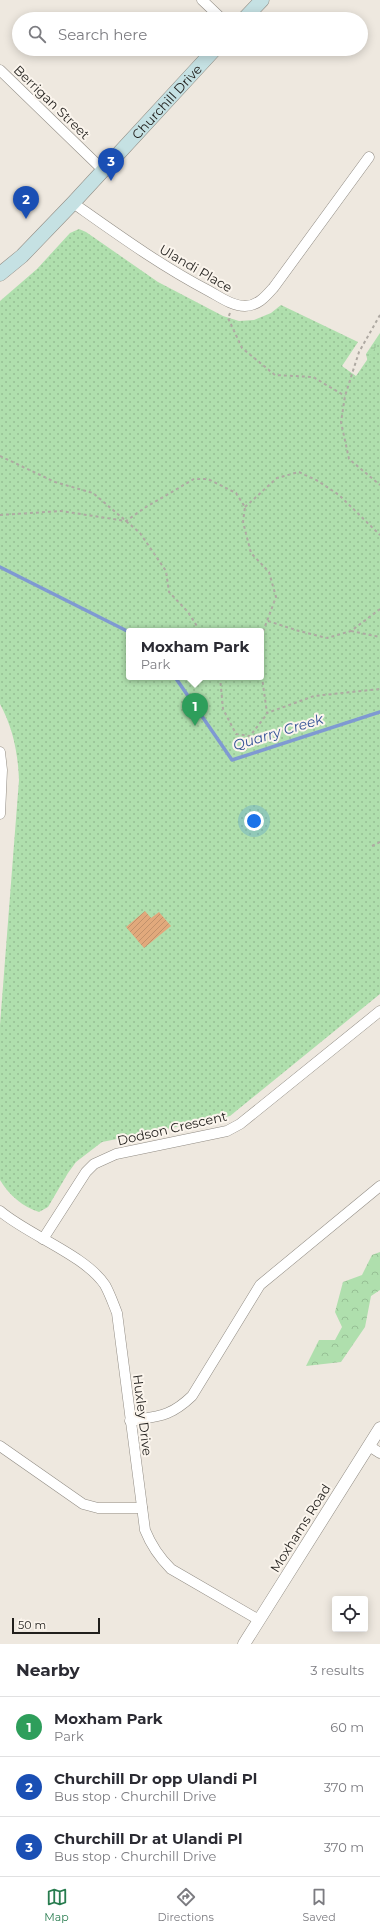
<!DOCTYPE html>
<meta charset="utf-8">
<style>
:root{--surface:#fff;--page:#f2f2f3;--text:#2b2b33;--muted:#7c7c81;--line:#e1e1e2;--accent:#287c4f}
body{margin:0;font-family:Montserrat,sans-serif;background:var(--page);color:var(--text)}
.controls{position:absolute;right:12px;bottom:12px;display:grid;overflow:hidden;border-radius:4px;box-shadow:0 2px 10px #0003}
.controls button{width:36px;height:36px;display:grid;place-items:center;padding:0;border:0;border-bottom:1px solid var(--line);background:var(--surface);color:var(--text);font:20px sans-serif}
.scale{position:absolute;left:12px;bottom:10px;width:88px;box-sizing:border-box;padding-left:4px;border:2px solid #211f1c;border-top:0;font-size:11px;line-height:14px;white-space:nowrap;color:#211f1c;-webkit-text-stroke:3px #fbf5ed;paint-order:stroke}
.you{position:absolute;left:254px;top:821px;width:14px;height:14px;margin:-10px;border:3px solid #fff;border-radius:50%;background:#1a73e8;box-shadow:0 0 0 6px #1a73e833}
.badge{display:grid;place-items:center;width:26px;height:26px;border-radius:50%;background:var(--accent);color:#fff;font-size:13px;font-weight:700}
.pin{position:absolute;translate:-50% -33px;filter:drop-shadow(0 1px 2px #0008)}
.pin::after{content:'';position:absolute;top:21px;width:14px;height:12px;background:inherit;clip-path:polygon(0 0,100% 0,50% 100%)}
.popup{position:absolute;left:126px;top:628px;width:138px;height:52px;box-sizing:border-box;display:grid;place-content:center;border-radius:4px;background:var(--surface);filter:drop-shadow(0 1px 3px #0005);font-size:13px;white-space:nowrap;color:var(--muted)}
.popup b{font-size:15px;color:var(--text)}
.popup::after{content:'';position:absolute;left:50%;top:100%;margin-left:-8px;border:8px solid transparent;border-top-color:var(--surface)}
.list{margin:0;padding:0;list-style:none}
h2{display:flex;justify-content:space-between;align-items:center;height:52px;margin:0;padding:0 16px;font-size:17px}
h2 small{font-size:13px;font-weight:400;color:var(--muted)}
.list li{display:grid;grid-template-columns:26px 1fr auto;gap:12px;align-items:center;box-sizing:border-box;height:60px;padding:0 16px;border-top:1px solid var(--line)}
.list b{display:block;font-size:15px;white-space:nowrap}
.list p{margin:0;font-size:13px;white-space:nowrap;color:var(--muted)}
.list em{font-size:13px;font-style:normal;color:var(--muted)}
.icon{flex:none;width:22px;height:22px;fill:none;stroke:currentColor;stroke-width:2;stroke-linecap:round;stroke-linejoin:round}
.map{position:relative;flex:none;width:380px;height:1644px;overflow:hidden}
.search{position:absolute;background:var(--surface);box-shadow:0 2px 10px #0003;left:12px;right:12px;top:12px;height:44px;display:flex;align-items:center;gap:10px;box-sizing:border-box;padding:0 14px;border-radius:22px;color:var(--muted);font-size:15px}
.sheet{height:232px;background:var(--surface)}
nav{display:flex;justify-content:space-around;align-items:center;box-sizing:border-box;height:56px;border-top:1px solid var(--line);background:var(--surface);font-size:11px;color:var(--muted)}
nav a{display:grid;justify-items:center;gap:2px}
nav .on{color:var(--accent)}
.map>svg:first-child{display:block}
</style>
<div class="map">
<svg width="380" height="1644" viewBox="0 0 380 1644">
<defs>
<pattern id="forest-crowns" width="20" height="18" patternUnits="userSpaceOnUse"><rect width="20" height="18" fill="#afdfad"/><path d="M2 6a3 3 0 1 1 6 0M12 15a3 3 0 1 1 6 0" fill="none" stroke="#96bf94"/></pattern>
<pattern id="wetland-marsh" width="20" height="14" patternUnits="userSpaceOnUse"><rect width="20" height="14" fill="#afdfad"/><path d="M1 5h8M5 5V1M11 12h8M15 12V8" fill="none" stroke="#96bf94"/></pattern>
<pattern id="park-dots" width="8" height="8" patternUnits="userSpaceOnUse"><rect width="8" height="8" fill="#afdfad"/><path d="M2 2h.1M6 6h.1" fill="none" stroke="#96bf94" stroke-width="1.8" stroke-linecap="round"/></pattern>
<pattern id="building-hatch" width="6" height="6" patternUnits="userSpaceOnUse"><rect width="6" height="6" fill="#e1a97c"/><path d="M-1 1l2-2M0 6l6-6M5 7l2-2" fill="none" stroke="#c1916b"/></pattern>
</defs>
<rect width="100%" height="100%" fill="#eee8df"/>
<path fill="url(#forest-crowns)" d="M 380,1252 L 380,1290 L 371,1296 L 365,1327 L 341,1362 L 306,1366 L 319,1340 L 335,1340 L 342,1327 L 335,1312 L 343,1282 L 362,1275 L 372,1255 Z"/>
<path fill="url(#wetland-marsh)" d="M 380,333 L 380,396 L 375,395 L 366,354 Z"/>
<path fill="url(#park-dots)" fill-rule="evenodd" d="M 79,229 L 86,232 L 158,282 L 223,316 L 239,321 L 254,320 L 271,313 L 281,305 L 358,342 L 342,366 L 356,376 L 380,341 L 380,994 L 230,1116 L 102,1142 L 76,1162 L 68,1173 L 48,1207 L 39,1212 C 23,1207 9,1195 0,1180 L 0,1025 L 19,780 C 18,753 13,728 0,704 L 0,301 L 37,269 L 70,233 ZM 129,631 L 261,631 L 261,677 L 129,677 Z"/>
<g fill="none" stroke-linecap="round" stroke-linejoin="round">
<g stroke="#7f99d2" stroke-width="3.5">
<path d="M 0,567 L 129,632"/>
<path d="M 175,677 L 232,760 L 380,712"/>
</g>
</g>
<path fill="url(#building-hatch)" d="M 145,911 L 151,918 L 159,912 L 171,926 L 144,948 L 126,927 Z"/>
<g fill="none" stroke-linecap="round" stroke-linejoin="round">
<g stroke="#918c84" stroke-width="11">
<g id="minor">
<path d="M 202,0 L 222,19"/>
<path d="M 0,70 L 103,170"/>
<path d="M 73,203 C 117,234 161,266 209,291 C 220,297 232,306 245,306 C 258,306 266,296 274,287 L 369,157"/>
<path d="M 0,752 L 2,770 L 0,814"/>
<path d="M 0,1211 C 28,1235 85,1255 105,1285 C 110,1294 113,1303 117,1313 L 145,1530 C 151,1545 159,1557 171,1569 L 259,1620"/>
<path d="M 43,1239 L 86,1172 L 94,1164 L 116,1154 L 227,1131 L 240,1124 L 380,1011"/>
<path d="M 130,1421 C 159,1416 170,1417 192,1396 L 260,1285 L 380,1186"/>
<path d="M 0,1446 L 83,1504 L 98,1508 L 142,1508"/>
<path d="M 369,1446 L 380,1453"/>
</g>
</g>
<g stroke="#918c84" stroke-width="13">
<path id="tertiary" d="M 244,1644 L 380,1428"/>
</g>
<g stroke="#918c84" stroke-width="15">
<g id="secondary">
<path d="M 244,19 L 262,0"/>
<path id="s1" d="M 0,274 L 22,256 L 73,203 L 215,49"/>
</g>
</g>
<g stroke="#aea9a2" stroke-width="2" stroke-dasharray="3 3" stroke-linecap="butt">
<path d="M 230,313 L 228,318 L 242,348 L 275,375 L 313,377 L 345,396"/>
<path d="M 380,315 L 359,352 L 345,396 L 341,422 L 349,459 L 380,485"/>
<path d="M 0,456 L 55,482 L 93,493 L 126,521 L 140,533 L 166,571 L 169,592 L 188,612 L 200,631"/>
<path d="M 245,507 L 277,478 L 299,472 L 318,481 L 339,495 L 380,535"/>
<path d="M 0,515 L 61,511 L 126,521 L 146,507 L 194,479 L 208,479 L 236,493 L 245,507 L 243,522 L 251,553 L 269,572 L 276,597 L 261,637"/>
<path d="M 268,621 L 299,631 L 327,638 L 351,631 L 380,609"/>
<path d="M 351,631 L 380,637"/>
<path d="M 261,670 L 267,713 L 314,696 L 380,689"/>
<path d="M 220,677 L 223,709 L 236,734 L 250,736 L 267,714"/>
<path d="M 372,846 L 380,842"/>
</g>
<use href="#minor" stroke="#fff" stroke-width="10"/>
<use href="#tertiary" stroke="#fff" stroke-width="12"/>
<use href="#secondary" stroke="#c5e1e3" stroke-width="14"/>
</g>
<g text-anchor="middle" stroke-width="4" stroke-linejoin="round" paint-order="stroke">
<g font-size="13" fill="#211f1c" stroke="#fbf5ed">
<text transform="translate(52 102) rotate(44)" y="5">Berrigan Street</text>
<text dy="5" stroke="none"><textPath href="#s1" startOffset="240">Churchill Drive</textPath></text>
<text transform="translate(196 268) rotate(30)" y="5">Ulandi Place</text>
<text transform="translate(172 1128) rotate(-13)" y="5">Dodson Crescent</text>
<text transform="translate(143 1415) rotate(83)" y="5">Huxley Drive</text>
<text transform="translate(300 1528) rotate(-58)" y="5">Moxhams Road</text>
</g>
<g font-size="14" font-style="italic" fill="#355398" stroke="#fbf5ed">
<text transform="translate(278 732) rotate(-17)" y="5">Quarry Creek</text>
</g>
</g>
</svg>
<div class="controls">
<button><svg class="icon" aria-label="locate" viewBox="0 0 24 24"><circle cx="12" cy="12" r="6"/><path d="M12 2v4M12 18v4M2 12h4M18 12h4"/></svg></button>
</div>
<div class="scale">50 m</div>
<div class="you"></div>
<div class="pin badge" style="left:195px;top:726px;background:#2e9e5b">1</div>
<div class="popup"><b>Moxham Park</b>Park</div>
<div class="pin badge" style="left:26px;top:219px;background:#1a4fb4">2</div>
<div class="pin badge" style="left:111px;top:181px;background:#1a4fb4">3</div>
<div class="search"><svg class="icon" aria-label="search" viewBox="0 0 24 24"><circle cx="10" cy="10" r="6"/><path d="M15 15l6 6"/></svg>Search here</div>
</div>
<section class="sheet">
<h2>Nearby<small>3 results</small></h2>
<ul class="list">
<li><span class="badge" style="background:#2e9e5b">1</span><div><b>Moxham Park</b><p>Park</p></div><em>60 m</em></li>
<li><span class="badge" style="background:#1a4fb4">2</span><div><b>Churchill Dr opp Ulandi Pl</b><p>Bus stop · Churchill Drive</p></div><em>370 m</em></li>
<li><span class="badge" style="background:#1a4fb4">3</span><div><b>Churchill Dr at Ulandi Pl</b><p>Bus stop · Churchill Drive</p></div><em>370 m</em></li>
</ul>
</section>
<nav>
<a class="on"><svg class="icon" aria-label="map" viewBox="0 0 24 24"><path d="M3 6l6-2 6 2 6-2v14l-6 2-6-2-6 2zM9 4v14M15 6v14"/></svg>Map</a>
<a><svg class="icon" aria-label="directions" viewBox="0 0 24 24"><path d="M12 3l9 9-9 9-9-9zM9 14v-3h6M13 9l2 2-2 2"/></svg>Directions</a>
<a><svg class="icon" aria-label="saved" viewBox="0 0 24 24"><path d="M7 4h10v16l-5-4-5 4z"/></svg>Saved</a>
</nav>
